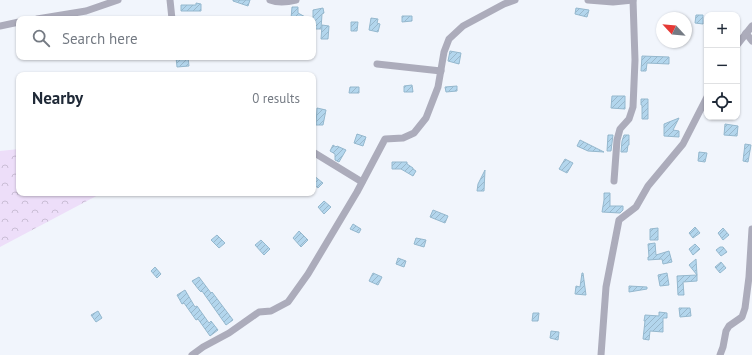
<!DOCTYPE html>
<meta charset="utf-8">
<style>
:root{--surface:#fff;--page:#f6f6f7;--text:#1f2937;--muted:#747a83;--line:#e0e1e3}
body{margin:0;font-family:"PT Sans",sans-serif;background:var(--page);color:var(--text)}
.controls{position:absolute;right:12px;top:12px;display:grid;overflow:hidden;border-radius:8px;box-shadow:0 1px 3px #0004}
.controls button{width:36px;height:36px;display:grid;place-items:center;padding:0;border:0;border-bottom:1px solid var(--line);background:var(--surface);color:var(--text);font:20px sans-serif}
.compass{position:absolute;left:656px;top:12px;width:36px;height:36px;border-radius:50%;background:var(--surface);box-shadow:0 1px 3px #0004;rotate:296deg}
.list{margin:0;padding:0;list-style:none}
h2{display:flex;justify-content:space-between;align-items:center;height:52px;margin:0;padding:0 16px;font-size:17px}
h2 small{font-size:13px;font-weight:400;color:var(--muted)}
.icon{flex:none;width:22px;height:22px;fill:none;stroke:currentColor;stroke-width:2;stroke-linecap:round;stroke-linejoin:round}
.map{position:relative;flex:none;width:752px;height:355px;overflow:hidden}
.search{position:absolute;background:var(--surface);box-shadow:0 1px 3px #0004;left:16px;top:16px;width:300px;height:44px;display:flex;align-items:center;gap:10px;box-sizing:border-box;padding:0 14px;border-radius:8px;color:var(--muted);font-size:15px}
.panel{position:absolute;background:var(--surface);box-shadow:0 1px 3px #0004;left:16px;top:72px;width:300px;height:124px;border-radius:8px}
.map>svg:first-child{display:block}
</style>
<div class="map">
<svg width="752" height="355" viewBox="0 0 752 355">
<defs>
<pattern id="forest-crowns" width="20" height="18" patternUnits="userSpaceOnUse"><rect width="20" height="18" fill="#eddef9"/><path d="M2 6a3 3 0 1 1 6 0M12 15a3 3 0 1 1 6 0" fill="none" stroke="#cabed5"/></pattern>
<pattern id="building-hatch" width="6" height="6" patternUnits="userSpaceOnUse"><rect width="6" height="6" fill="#b3d6ed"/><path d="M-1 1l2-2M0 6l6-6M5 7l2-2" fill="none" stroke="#99b7cb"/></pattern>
</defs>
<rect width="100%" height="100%" fill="#f1f5fc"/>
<path fill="url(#forest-crowns)" d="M 19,149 L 19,193 L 102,193 L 0,247 L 0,151 Z"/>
<g fill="url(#building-hatch)" stroke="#95b8ce">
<path d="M 233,0 L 250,0 L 248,6 L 233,1 Z"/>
<path d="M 196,3 L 201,4 L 201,11 L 181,11 L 181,5 L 196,5 Z"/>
<path d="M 292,7 L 298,7 L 298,13 L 309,19 L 291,19 Z"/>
<path d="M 323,8 L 324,13 L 322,14 L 321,29 L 313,29 L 313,10 Z"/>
<path d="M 576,8 L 589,10 L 587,17 L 575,14 Z"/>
<path d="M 696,15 L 703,15 L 703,24 L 695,23 Z"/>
<path d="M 402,16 L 412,16 L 412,21 L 402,22 Z"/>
<path d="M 371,18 L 378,19 L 377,23 L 380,24 L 378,32 L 369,30 Z"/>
<path d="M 351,22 L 358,22 L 357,31 L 351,31 Z"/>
<path d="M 322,25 L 329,26 L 328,39 L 321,39 Z"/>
<path d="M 450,51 L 461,53 L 459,64 L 448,61 Z"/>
<path d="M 642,56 L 669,57 L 669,64 L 647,63 L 646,71 L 641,71 Z"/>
<path d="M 176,57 L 188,57 L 189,66 L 177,67 Z"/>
<path d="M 412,85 L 413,92 L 404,92 L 404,86 Z"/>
<path d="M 457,86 L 457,91 L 446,92 L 445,87 Z"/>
<path d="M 350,87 L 359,87 L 359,93 L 349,93 Z"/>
<path d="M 612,96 L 625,96 L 625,109 L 611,108 Z"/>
<path d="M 641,99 L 648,99 L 648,119 L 642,119 L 642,105 L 641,105 Z"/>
<path d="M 317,108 L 326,110 L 323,125 L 316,125 Z"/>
<path d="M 679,118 L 673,130 L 679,131 L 679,137 L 664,136 L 664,124 Z"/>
<path d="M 725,124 L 738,126 L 737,136 L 724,135 Z"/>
<path d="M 357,134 L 366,137 L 363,146 L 354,143 Z"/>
<path d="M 608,135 L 613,135 L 611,151 L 607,151 Z"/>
<path d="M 624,135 L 629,135 L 629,145 L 628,145 L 627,152 L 621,152 L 622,141 Z"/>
<path d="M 580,140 L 604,152 L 588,151 L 577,146 Z"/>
<path d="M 745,144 L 751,145 L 748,162 L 743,161 Z"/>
<path d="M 333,145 L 336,147 L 337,146 L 346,150 L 339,162 L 335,160 L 335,154 L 330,151 Z"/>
<path d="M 699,152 L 707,153 L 705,162 L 698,161 Z"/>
<path d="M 565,159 L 573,163 L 567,173 L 559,169 Z"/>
<path d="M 392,162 L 407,162 L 407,164 L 413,168 L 413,169 L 416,171 L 413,176 L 401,169 L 392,169 Z"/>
<path d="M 485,170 L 484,191 L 477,191 L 478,184 Z"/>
<path d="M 313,175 L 323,183 L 318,188 L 313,184 Z"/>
<path d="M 604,193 L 610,193 L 610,206 L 623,206 L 623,210 L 620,213 L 602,212 L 604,200 Z"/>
<path d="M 324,201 L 331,207 L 324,214 L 318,207 Z"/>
<path d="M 433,210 L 448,216 L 445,223 L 430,217 Z"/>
<path d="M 353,224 L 361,229 L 359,233 L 350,229 Z"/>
<path d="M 695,227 L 700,233 L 693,238 L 689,233 Z"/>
<path d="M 658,228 L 658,240 L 650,240 L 650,229 Z"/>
<path d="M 723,228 L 729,235 L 723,240 L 718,233 Z"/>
<path d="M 299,231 L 308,240 L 301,247 L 293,238 Z"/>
<path d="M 217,235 L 225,243 L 219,248 L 211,240 Z"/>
<path d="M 416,238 L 426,240 L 424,247 L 414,244 Z"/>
<path d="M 261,240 L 270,249 L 264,255 L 255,245 Z"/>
<path d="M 655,243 L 656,255 L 669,251 L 672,262 L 663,264 L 662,259 L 648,260 L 648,257 L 649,257 L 648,244 Z"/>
<path d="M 695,244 L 700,249 L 693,255 L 689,249 Z"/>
<path d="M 720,247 L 723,247 L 727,252 L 721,256 L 716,250 Z"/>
<path d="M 398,258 L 406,261 L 404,267 L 396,264 Z"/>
<path d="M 696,259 L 697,275 L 689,265 Z"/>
<path d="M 721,262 L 726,268 L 720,273 L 715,267 Z"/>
<path d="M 155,267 L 161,274 L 157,278 L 151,271 Z"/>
<path d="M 373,273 L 382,277 L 378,285 L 369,281 Z"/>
<path d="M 582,273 L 583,273 L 586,295 L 575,294 L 576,286 L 580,287 Z"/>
<path d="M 667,273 L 669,285 L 660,286 L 658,275 Z"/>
<path d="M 697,275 L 697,281 L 683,282 L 684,295 L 678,295 L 677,276 Z"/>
<path d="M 199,277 L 211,293 L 212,292 L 233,320 L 226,325 L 202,291 L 201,292 L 199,290 L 192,281 Z"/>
<path d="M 629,286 L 647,287 L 647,289 L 629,292 Z"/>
<path d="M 185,290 L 195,307 L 197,306 L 209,323 L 211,321 L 218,330 L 210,336 L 198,319 L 196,320 L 184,303 L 182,304 L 177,295 Z"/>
<path d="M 679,308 L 690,308 L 691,316 L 680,317 Z"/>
<path d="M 98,311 L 102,318 L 96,322 L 91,315 Z"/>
<path d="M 659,312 L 667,313 L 667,318 L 663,318 L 663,332 L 650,331 L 649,340 L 643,339 L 645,321 L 644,321 L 645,315 L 659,316 Z"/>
<path d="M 533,313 L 539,313 L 538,321 L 532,321 Z"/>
<path d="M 551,331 L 559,332 L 558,340 L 550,338 Z"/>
</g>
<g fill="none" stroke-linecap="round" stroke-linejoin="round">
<g stroke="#acacbb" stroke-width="7">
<path d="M 170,0 L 172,19"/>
<path d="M 270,0 C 278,3 288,2 296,0"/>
<path d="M 588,0 L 613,2 L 633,0"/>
<path d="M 37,19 L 86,11 L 118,0"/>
<path d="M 0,26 L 19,22"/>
<path d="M 746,33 L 752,41"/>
<path d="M 737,45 L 752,26"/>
<path d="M 377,64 L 441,71"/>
<path d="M 313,152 L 362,182"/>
<path d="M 614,181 L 617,140 L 620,129 L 629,119 L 633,107 L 635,60 L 633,0"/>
<path d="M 192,355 L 203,347 L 229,333 L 259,312 L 271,311 L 288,302 L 308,274 L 357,192 L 385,139 L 403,138 L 414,133 L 426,118 L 438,87 L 444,52 L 449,39 L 463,26 L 504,4 L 515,0"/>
<path d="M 601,355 L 606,287 L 619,220 L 636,207 L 648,186 L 683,144 L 707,97"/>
<path d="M 720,355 L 723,347 L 726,331 L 729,326 L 742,317 L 745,308 L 749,277 L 752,229"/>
</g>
</g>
</svg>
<div class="controls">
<button>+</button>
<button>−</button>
<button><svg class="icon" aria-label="locate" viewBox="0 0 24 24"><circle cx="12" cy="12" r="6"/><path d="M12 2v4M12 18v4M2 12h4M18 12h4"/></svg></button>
</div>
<svg class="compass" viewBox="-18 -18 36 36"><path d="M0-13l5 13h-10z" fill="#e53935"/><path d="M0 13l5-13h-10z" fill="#747a83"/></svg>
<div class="search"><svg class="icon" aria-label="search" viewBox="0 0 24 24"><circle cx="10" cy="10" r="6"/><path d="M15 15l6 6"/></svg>Search here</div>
<section class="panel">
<h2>Nearby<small>0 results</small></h2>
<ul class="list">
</ul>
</section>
</div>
